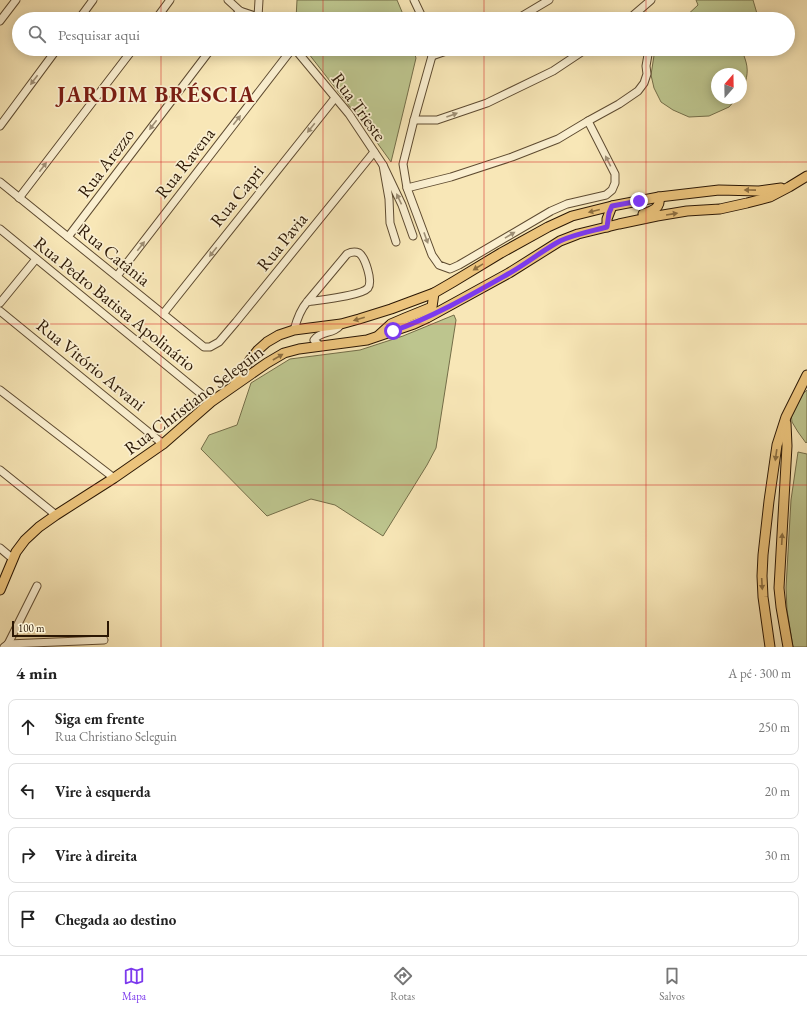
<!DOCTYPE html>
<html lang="pt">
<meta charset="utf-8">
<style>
:root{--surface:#fff;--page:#f6f6f6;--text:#222;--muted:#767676;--line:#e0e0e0;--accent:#7c3aed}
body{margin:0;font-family:"EB Garamond",serif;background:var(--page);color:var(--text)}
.compass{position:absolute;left:711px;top:68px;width:36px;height:36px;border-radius:50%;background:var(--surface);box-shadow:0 2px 10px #0003;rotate:20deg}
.scale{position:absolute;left:12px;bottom:10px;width:97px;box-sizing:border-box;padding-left:4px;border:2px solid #2b1704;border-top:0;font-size:11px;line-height:14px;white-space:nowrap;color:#2b1704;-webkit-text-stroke:3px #faefd0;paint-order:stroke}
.stop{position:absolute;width:12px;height:12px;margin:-9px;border:3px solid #7c3aed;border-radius:50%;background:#fff}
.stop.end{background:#7c3aed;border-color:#fff;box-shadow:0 1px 4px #0008}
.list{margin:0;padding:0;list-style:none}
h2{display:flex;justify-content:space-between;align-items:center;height:52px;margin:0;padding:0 16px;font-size:17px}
h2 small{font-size:13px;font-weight:400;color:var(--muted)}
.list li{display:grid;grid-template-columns:26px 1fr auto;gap:12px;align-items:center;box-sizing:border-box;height:56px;margin:0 8px 8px;padding:0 8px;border:1px solid var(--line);border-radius:8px}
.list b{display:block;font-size:15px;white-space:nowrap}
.list p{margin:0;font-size:13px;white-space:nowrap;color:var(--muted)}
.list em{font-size:13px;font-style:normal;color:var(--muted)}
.icon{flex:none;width:22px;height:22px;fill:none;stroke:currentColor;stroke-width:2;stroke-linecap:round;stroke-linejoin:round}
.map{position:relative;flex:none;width:807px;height:647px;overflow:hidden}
.search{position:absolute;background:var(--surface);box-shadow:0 2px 10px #0003;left:12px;right:12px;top:12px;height:44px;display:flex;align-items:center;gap:10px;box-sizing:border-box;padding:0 14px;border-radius:22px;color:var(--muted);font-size:15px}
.sheet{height:308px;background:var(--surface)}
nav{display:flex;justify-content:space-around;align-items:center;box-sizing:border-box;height:56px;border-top:1px solid var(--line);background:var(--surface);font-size:11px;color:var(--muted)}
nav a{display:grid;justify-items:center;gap:2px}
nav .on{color:var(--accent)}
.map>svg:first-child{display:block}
</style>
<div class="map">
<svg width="807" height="647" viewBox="0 0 807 647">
<rect width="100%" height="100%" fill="#f8e7b7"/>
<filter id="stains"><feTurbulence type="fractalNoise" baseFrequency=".005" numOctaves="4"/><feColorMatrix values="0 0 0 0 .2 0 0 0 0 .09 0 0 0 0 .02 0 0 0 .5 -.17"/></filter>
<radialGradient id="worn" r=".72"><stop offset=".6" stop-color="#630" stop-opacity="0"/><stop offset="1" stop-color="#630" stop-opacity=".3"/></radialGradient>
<g fill="#bdc58e" stroke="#746e49">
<path d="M 297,0 L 397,0 L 405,19 L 296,19 Z"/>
<path d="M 696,0 L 753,0 L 758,17 L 756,19 L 683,19 L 698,5 Z"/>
<path d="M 305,49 L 413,49 L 416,58 L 407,96 L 391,162 L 368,130 Z"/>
<path d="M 655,49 L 742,49 C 743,54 745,58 746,62 C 749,73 746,82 741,92 L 741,74 L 717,74 L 717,98 L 737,98 L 729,107 L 709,116 L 689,117 L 673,110 L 661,102 L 654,88 L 651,75 Z"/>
<path d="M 454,315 L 456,320 L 436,448 L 427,465 L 383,536 L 335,505 L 311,499 L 267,516 L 201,449 L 209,435 L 237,425 L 251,383 L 290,359 L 360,350 L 403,336 Z"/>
<path d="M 807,390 L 807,442 L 806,443 L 798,432 L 792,422 L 791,413 L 796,400 Z"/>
<path d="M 798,452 L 807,454 L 807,647 L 793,647 L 787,610 L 786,588 L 791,500 Z"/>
</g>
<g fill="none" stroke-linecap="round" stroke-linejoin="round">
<g stroke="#5e4b31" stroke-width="9">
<g id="minor">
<path d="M 228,0 L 240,11 L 258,17 L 261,19"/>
<path d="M 414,0 L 423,19"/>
<path d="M 258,17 L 259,0"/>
<path d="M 79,19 L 93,0"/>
<path d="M 156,19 L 170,0"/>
<path d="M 233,19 L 240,11"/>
<path d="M 517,19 L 549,0"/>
<path d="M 629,19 L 651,0"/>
<path d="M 0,21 L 16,0"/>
<path d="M 295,49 L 349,114 L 383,165"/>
<path d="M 430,49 L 432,56 L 414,120 L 403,164 L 407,188 L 432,255 L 439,265 L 450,269 L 459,265 L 551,211 L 567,204 L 606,195 L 612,190 L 615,183 L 615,174 L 588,121"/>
<path d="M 432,56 L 452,49"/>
<path d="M 414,120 L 437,120 L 487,103 L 553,71 L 586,49"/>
<path d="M 0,126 L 57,49"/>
<path d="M 0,182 L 204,347 L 210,347 L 219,342 L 236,322 L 374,152"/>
<path d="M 407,188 L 451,177 L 512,157 L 558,139 L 588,121 L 619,104 L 638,91 L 644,83 L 647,74 L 646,66 L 649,49"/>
<path d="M 19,198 L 133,49"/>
<path d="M 0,229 L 211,402"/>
<path d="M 68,237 L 211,49"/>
<path d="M 396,242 L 390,223 L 389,199 L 383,165 L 402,205 L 413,236"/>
<path d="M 117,276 L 292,49"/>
<path d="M 0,303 L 36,259"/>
<path d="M 0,311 L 163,444"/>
<path d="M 163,314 L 335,98"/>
<path d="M 294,330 C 297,319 300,310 307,302 L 347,254 C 351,252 354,251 359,253 C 365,257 373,281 368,288 C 361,296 319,300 307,302"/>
<path d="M 320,346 L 314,340 C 321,330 334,335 341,324"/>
<path d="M 0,390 L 114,478"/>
<path d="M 0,470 L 56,515"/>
<path d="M 0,548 L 13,559"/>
<path d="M 8,644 L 104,640"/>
<path d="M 4,647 L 8,644 L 37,586"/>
</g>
</g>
<g stroke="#2b1704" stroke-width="11">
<g id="major">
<path d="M 643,214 C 653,211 661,208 659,197"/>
<path d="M 607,227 L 607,219 L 612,206"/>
<path d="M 379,335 L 391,324 L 405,318 L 432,307 L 434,293"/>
<path d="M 235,383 L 250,360 L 258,350 L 267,342 L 279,335 L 294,330 L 341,324 L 359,319 L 391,309 L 434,293 L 453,282 L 501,253 L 548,227 L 572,216 L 612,206 L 659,197 L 719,190 L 759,191 L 781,188"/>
<path d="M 786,423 L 787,446 L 779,588 L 781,607 L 788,647"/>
<path d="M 0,590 L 16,552 L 25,540 L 39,527 L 56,515 L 114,478 L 163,444 L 211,402 L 267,363 L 284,353 L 299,349 L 367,340 L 414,324 L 427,318 L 509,273 L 560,241 L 578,234 L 619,224 L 657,216 L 687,211 L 720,209 L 747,203 L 770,197 L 789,187 L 807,176"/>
<path d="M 770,647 L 763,597 L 762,576 L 763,555 L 769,501 L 777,445 L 786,417 L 807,375"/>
</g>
</g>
<use href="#minor" stroke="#faefd0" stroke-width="7"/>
<use href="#major" stroke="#ecc47c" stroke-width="9"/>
</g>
<defs><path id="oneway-solid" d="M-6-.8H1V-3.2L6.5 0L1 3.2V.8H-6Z"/></defs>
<g fill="#9d8e74">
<use href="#oneway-solid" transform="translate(34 80) rotate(127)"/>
<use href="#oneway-solid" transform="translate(452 115) rotate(-20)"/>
<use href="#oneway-solid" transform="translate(237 120) rotate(-52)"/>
<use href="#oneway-solid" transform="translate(153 125) rotate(127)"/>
<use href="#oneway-solid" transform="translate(311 128) rotate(129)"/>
<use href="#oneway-solid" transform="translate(608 161) rotate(-117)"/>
<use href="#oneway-solid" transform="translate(43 167) rotate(-53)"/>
<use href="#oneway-solid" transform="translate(399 199) rotate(-115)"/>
<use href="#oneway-solid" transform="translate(510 235) rotate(-31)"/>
<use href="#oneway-solid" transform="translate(426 238) rotate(70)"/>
<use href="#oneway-solid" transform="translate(141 246) rotate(-52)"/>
<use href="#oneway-solid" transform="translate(213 252) rotate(129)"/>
</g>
<g fill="#8c6e40">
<use href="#oneway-solid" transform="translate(750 190) rotate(-179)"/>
<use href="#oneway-solid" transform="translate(594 211) rotate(166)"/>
<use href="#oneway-solid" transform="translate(672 214) rotate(-9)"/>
<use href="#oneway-solid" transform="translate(478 267) rotate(148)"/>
<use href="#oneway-solid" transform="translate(359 319) rotate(164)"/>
<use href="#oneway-solid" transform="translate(278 357) rotate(-30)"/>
<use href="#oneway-solid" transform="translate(776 455) rotate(98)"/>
<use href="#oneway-solid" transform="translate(782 539) rotate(-87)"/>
<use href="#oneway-solid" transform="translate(762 584) rotate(87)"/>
</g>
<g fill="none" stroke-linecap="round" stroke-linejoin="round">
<path stroke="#7c3aed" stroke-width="5" d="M 393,331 C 433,317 471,295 508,274 C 526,264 543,250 560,241 C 575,234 592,231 607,227 L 609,213 L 612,206 L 639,201"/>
</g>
<path fill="none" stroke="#d62828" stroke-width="1" stroke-opacity="0.55" d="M 161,0 L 161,19M 323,0 L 323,19M 484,0 L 484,19M 646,0 L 646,19M 161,49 L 161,647M 323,49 L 323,647M 484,49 L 484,647M 646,49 L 646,647M 0,162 L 807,162M 0,324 L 807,324M 0,485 L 807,485"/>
<g text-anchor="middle" stroke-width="3.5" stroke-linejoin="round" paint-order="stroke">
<g font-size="18" fill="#2b1704" stroke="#faefd0">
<text transform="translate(359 107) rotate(54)" y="6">Rua Trieste</text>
<text transform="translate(106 163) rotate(-53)" y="6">Rua Arezzo</text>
<text transform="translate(185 163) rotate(-52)" y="6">Rua Ravena</text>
<text transform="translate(237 196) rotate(-51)" y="6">Rua Capri</text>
<text transform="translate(282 242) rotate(-51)" y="6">Rua Pavia</text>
<text transform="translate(114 255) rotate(39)" y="6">Rua Catânia</text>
<text transform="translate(115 304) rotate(39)" y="6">Rua Pedro Batista Apolinário</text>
<text transform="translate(91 365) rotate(39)" y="6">Rua Vitório Arvani</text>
<text transform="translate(194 400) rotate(-37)" y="6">Rua Christiano Seleguin</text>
</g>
<g font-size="22" font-weight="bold" letter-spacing="1" fill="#7a1f14" stroke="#faefd0">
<text x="156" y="102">JARDIM BRÉSCIA</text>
</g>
</g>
<rect width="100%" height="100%" filter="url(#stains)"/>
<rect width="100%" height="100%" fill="url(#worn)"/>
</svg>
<svg class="compass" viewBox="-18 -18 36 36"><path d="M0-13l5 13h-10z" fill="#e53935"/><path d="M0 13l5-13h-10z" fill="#767676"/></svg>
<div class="scale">100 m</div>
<div class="stop" style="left:393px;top:331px"></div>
<div class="stop end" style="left:639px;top:201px"></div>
<div class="search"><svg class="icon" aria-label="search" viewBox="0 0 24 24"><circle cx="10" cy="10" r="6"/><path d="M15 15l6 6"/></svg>Pesquisar aqui</div>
</div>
<section class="sheet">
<h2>4 min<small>A pé · 300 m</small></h2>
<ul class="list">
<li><svg class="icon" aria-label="ahead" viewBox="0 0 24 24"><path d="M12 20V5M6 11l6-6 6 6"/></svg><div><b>Siga em frente</b><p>Rua Christiano Seleguin</p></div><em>250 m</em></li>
<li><svg class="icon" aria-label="left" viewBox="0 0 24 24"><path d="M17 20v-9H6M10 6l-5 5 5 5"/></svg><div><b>Vire à esquerda</b></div><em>20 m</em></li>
<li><svg class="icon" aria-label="right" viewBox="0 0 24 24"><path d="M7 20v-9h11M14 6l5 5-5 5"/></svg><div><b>Vire à direita</b></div><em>30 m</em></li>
<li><svg class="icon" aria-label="arrive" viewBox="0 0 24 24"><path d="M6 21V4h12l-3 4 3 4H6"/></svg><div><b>Chegada ao destino</b></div></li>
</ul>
</section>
<nav>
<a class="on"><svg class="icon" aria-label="map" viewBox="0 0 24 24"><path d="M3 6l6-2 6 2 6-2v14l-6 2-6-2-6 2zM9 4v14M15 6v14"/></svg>Mapa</a>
<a><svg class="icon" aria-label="directions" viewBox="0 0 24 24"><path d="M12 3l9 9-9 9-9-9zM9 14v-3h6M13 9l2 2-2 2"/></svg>Rotas</a>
<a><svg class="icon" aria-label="saved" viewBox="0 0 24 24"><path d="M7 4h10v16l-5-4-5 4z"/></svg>Salvos</a>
</nav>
